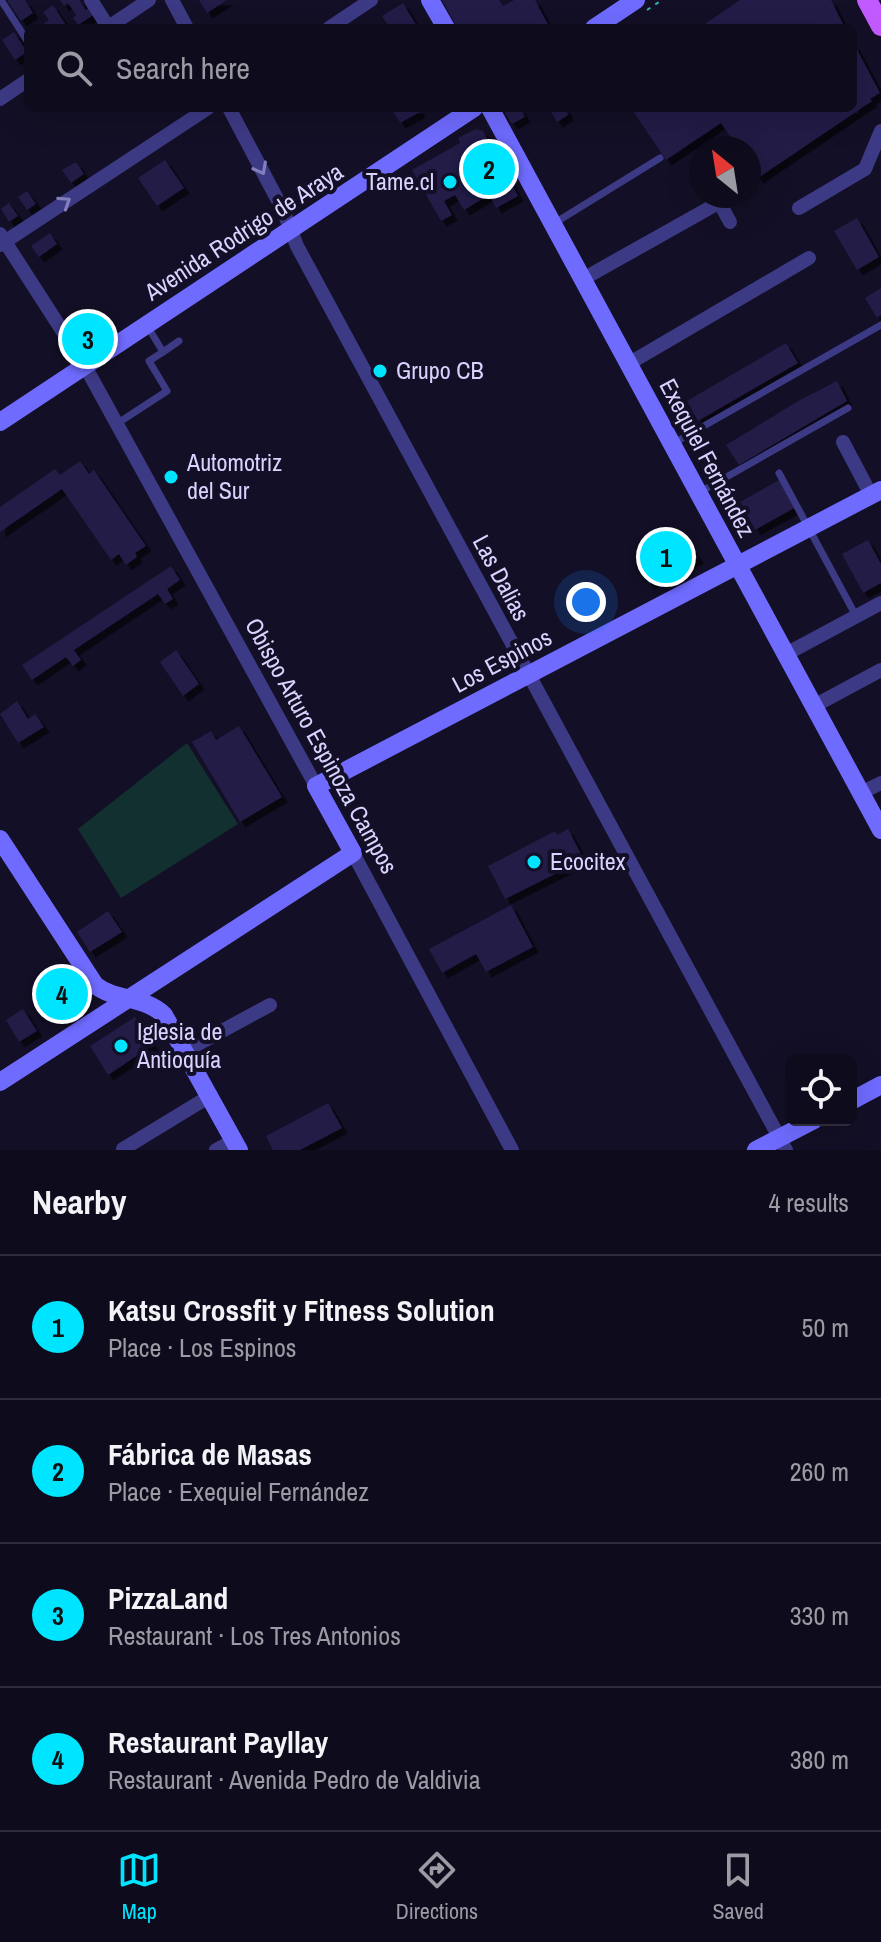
<!DOCTYPE html>
<meta charset="utf-8">
<style>
:root{--surface:#0e0b1c;--page:#1c1929;--text:#f1f3f6;--muted:#9b9ba3;--line:#2e2b3b;--accent:#00e5ff}
body{margin:0;font-family:"Archivo Narrow",sans-serif;background:var(--page);color:var(--text)}
.controls{position:absolute;right:24px;bottom:24px;display:grid;overflow:hidden;border-radius:12px;box-shadow:0 8px 32px #0002}
.controls button{width:72px;height:72px;display:grid;place-items:center;padding:0;border:0;border-bottom:2px solid var(--line);background:var(--surface);color:var(--text);font:40px sans-serif}
.compass{position:absolute;left:689px;top:136px;width:72px;height:72px;border-radius:50%;background:var(--surface);box-shadow:0 8px 32px #0002;rotate:330deg}
.you{position:absolute;left:586px;top:602px;width:28px;height:28px;margin:-20px;border:6px solid #fff;border-radius:50%;background:#1a73e8;box-shadow:0 0 0 12px #1a73e833}
.badge{display:grid;place-items:center;width:52px;height:52px;border-radius:50%;background:var(--accent);color:#111;font-size:26px;font-weight:700}
.pin{position:absolute;translate:-50% -50%;border:4px solid #fff;box-shadow:0 2px 8px #0006}
.list{margin:0;padding:0;list-style:none}
h2{display:flex;justify-content:space-between;align-items:center;height:104px;margin:0;padding:0 32px;font-size:34px}
h2 small{font-size:26px;font-weight:400;color:var(--muted)}
.list li{display:grid;grid-template-columns:52px 1fr auto;gap:24px;align-items:center;box-sizing:border-box;height:144px;padding:0 32px;border-top:2px solid var(--line)}
.list b{display:block;font-size:30px;white-space:nowrap}
.list p{margin:0;font-size:26px;white-space:nowrap;color:var(--muted)}
.list em{font-size:26px;font-style:normal;color:var(--muted)}
.icon{flex:none;width:44px;height:44px;fill:none;stroke:currentColor;stroke-width:2;stroke-linecap:round;stroke-linejoin:round}
.map{position:relative;flex:none;width:881px;height:1150px;overflow:hidden}
.search{position:absolute;background:var(--surface);box-shadow:0 8px 32px #0002;left:24px;right:24px;top:24px;height:88px;display:flex;align-items:center;gap:20px;box-sizing:border-box;padding:0 28px;border-radius:12px;color:var(--muted);font-size:30px}
.sheet{height:680px;background:var(--surface)}
nav{display:flex;justify-content:space-around;align-items:center;box-sizing:border-box;height:112px;border-top:2px solid var(--line);background:var(--surface);font-size:22px;color:var(--muted)}
nav a{display:grid;justify-items:center;gap:4px}
nav .on{color:var(--accent)}
.map>svg:first-child{display:block}
</style>
<div class="map">
<svg width="881" height="1150" viewBox="0 0 881 1150">
<defs>
<filter id="shadow"><feDropShadow dx="5.5" dy="5.5" stdDeviation="0" flood-color="#0009"/></filter>
</defs>
<rect width="100%" height="100%" fill="#130f26"/>
<path fill="#12302f" d="M 187,743 L 238,824 L 121,898 L 78,829 Z"/>
<g fill="#241b47" filter="url(#shadow)">
<path d="M 7,0 L 25,0 L 33,13 L 21,21 Z"/>
<path d="M 60,0 L 79,0 L 86,10 L 90,7 L 95,14 L 78,25 L 73,18 L 76,15 L 68,3 L 64,6 Z"/>
<path d="M 199,0 L 227,0 L 207,13 Z"/>
<path d="M 442,0 L 499,0 L 503,6 L 514,0 L 535,0 L 550,28 L 457,28 Z"/>
<path d="M 740,0 L 831,0 L 845,28 L 699,28 Z"/>
<path d="M 403,3 L 418,28 L 390,28 L 382,16 Z"/>
<path d="M 53,5 L 66,25 L 62,28 L 46,28 L 43,24 L 49,20 L 43,12 Z"/>
<path d="M 14,32 L 27,52 L 15,60 L 2,40 Z"/>
<path d="M 853,42 L 880,93 L 870,99 L 872,101 L 758,178 L 749,165 L 749,148 L 738,148 L 721,123 L 666,160 L 631,108 L 853,108 Z"/>
<path d="M 391,108 L 418,108 L 420,112 L 400,123 Z"/>
<path d="M 507,108 L 520,108 L 525,117 L 512,124 L 505,113 Z"/>
<path d="M 549,108 L 565,108 L 568,115 L 557,122 Z"/>
<path d="M 476,129 L 483,131 L 518,196 L 496,208 L 489,195 L 464,210 L 455,195 L 444,201 L 452,215 L 441,221 L 412,170 L 460,143 L 458,138 Z"/>
<path d="M 165,160 L 184,188 L 157,206 L 138,178 Z"/>
<path d="M 76,162 L 84,174 L 71,183 L 62,170 Z"/>
<path d="M 27,191 L 36,204 L 27,210 L 18,197 Z"/>
<path d="M 9,203 L 18,216 L 9,222 L 1,209 Z"/>
<path d="M 857,218 L 879,257 L 857,270 L 834,231 Z"/>
<path d="M 50,233 L 57,244 L 39,257 L 31,246 Z"/>
<path d="M 881,288 L 881,315 L 877,318 L 865,298 Z"/>
<path d="M 91,330 L 97,341 L 90,346 L 83,344 L 79,337 Z"/>
<path d="M 786,343 L 798,363 L 698,421 L 687,401 Z"/>
<path d="M 837,381 L 847,401 L 739,465 L 726,445 L 800,400 Z"/>
<path d="M 80,461 L 89,474 L 94,470 L 146,546 L 135,553 L 137,557 L 126,565 L 119,554 L 111,560 L 62,489 L 0,532 L 0,507 L 55,469 L 60,475 Z"/>
<path d="M 779,480 L 794,508 L 755,530 L 740,502 Z"/>
<path d="M 681,530 L 698,558 L 649,584 L 635,556 Z"/>
<path d="M 868,540 L 881,564 L 881,583 L 863,593 L 842,554 Z"/>
<path d="M 171,566 L 180,580 L 167,589 L 173,599 L 165,604 L 158,594 L 74,650 L 81,660 L 73,666 L 66,657 L 32,680 L 22,665 Z"/>
<path d="M 176,650 L 199,684 L 183,696 L 160,662 Z"/>
<path d="M 17,701 L 28,719 L 35,714 L 44,727 L 18,743 L 0,714 Z"/>
<path d="M 239,726 L 282,797 L 240,822 L 192,742 L 211,731 L 216,740 Z"/>
<path d="M 568,829 L 581,854 L 570,859 L 573,865 L 505,899 L 488,866 L 555,831 L 557,835 Z"/>
<path d="M 511,905 L 533,947 L 486,972 L 476,954 L 442,973 L 429,949 Z"/>
<path d="M 108,911 L 122,932 L 90,952 L 77,932 Z"/>
<path d="M 54,971 L 75,1003 L 66,1010 L 44,977 Z"/>
<path d="M 23,1009 L 37,1031 L 19,1042 L 6,1020 Z"/>
<path d="M 135,1017 L 153,1045 L 108,1075 L 90,1046 Z"/>
<path d="M 328,1103 L 342,1128 L 300,1150 L 273,1150 L 266,1136 Z"/>
</g>
<g fill="none" stroke-linecap="round" stroke-linejoin="round">
<path stroke="#2fb8b0" stroke-width="2" stroke-dasharray="4 6" stroke-linecap="butt" d="M 647,10 L 662,0"/>
<g stroke="#3d3a85" stroke-width="7">
<path d="M 1,0 L 28,42"/>
<path d="M 553,224 L 660,158"/>
<path d="M 163,352 L 179,341"/>
<path d="M 118,423 L 167,391 L 149,361 L 163,352 L 148,327"/>
<path d="M 674,443 L 881,325"/>
<path d="M 779,473 L 856,616"/>
<path d="M 700,492 L 848,408"/>
</g>
<g stroke="#3d3a85" stroke-width="14">
<path d="M 91,0 L 108,27"/>
<path d="M 172,0 L 187,28"/>
<path d="M 107,28 L 149,0"/>
<path d="M 329,28 L 371,0"/>
<path d="M 0,99 L 28,80"/>
<path d="M 229,108 L 283,210 L 297,246 L 786,1150"/>
<path d="M 716,196 L 730,222"/>
<path d="M 799,208 L 865,169 L 881,131"/>
<path d="M 0,234 L 85,366 L 316,786"/>
<path d="M 0,245 L 208,108"/>
<path d="M 583,279 L 720,202"/>
<path d="M 628,364 L 809,258"/>
<path d="M 843,442 L 871,495"/>
<path d="M 786,654 L 881,603"/>
<path d="M 814,706 L 881,670"/>
<path d="M 861,793 L 881,783"/>
<path d="M 353,853 L 512,1150"/>
<path d="M 185,1051 L 270,1005"/>
<path d="M 123,1149 L 210,1096"/>
<path d="M 216,1150 L 234,1140"/>
</g>
<g stroke="#6f6bff" stroke-width="18">
<path d="M 430,0 L 446,28"/>
<path d="M 594,28 L 636,0"/>
<path d="M 490,108 L 881,830"/>
<path d="M 0,422 L 474,108"/>
<path d="M 0,839 L 95,985 C 115,1001 145,996 164,1015 L 239,1150"/>
<path d="M 0,1082 L 353,853 L 316,786 L 881,490"/>
<path d="M 851,1101 L 881,1085"/>
<path d="M 756,1150 L 814,1120"/>
</g>
<path stroke="#c25bff" stroke-width="20" d="M 867,0 L 881,26"/>
</g>
<defs><path id="oneway-chevron" d="M-2-3.5L2.5 0L-2 3.5" fill="none" stroke-width="1.6" stroke-linecap="round" stroke-linejoin="round" transform="scale(2)"/></defs>
<g stroke="#837fbc">
<use href="#oneway-chevron" transform="translate(261 169) rotate(62)"/>
<use href="#oneway-chevron" transform="translate(65 202) rotate(-33)"/>
</g>
<g fill="#00e5ff" stroke="#130f26" stroke-width="3">
<circle cx="450" cy="182" r="8"/>
<circle cx="380" cy="371" r="8"/>
<circle cx="171" cy="477" r="8"/>
<circle cx="534" cy="862" r="8"/>
<circle cx="121" cy="1046" r="8"/>
</g>
<g text-anchor="middle" stroke-width="8" stroke-linejoin="round" paint-order="stroke">
<g font-size="24" fill="#d9d4ff" stroke="#130f26" text-anchor="start">
<text x="434" y="190" text-anchor="end">Tame.cl</text>
<text x="396" y="379">Grupo CB</text>
<text x="187" y="471">Automotriz<tspan x="187" dy="28">del Sur</tspan></text>
<text x="550" y="870">Ecocitex</text>
<text x="137" y="1040">Iglesia de<tspan x="137" dy="28">Antioquía</tspan></text>
</g>
<g font-size="24" fill="#d9d4ff" stroke="#130f26">
<text transform="translate(244 232) rotate(-33)" y="8">Avenida Rodrigo de Araya</text>
<text transform="translate(707 458) rotate(62)" y="8">Exequiel Fernández</text>
<text transform="translate(501 578) rotate(62)" y="8">Las Dalias</text>
<text transform="translate(502 661) rotate(-28)" y="8">Los Espinos</text>
<text transform="translate(321 746) rotate(61)" y="8">Obispo Arturo Espinoza Campos</text>
</g>
</g>
</svg>
<div class="controls">
<button><svg class="icon" aria-label="locate" viewBox="0 0 24 24"><circle cx="12" cy="12" r="6"/><path d="M12 2v4M12 18v4M2 12h4M18 12h4"/></svg></button>
</div>
<svg class="compass" viewBox="-18 -18 36 36"><path d="M0-13l5 13h-10z" fill="#e53935"/><path d="M0 13l5-13h-10z" fill="#9b9ba3"/></svg>
<div class="you"></div>
<div class="pin badge" style="left:666px;top:557px">1</div>
<div class="pin badge" style="left:489px;top:169px">2</div>
<div class="pin badge" style="left:88px;top:339px">3</div>
<div class="pin badge" style="left:62px;top:994px">4</div>
<div class="search"><svg class="icon" aria-label="search" viewBox="0 0 24 24"><circle cx="10" cy="10" r="6"/><path d="M15 15l6 6"/></svg>Search here</div>
</div>
<section class="sheet">
<h2>Nearby<small>4 results</small></h2>
<ul class="list">
<li><span class="badge">1</span><div><b>Katsu Crossfit y Fitness Solution</b><p>Place · Los Espinos</p></div><em>50 m</em></li>
<li><span class="badge">2</span><div><b>Fábrica de Masas</b><p>Place · Exequiel Fernández</p></div><em>260 m</em></li>
<li><span class="badge">3</span><div><b>PizzaLand</b><p>Restaurant · Los Tres Antonios</p></div><em>330 m</em></li>
<li><span class="badge">4</span><div><b>Restaurant Payllay</b><p>Restaurant · Avenida Pedro de Valdivia</p></div><em>380 m</em></li>
</ul>
</section>
<nav>
<a class="on"><svg class="icon" aria-label="map" viewBox="0 0 24 24"><path d="M3 6l6-2 6 2 6-2v14l-6 2-6-2-6 2zM9 4v14M15 6v14"/></svg>Map</a>
<a><svg class="icon" aria-label="directions" viewBox="0 0 24 24"><path d="M12 3l9 9-9 9-9-9zM9 14v-3h6M13 9l2 2-2 2"/></svg>Directions</a>
<a><svg class="icon" aria-label="saved" viewBox="0 0 24 24"><path d="M7 4h10v16l-5-4-5 4z"/></svg>Saved</a>
</nav>
